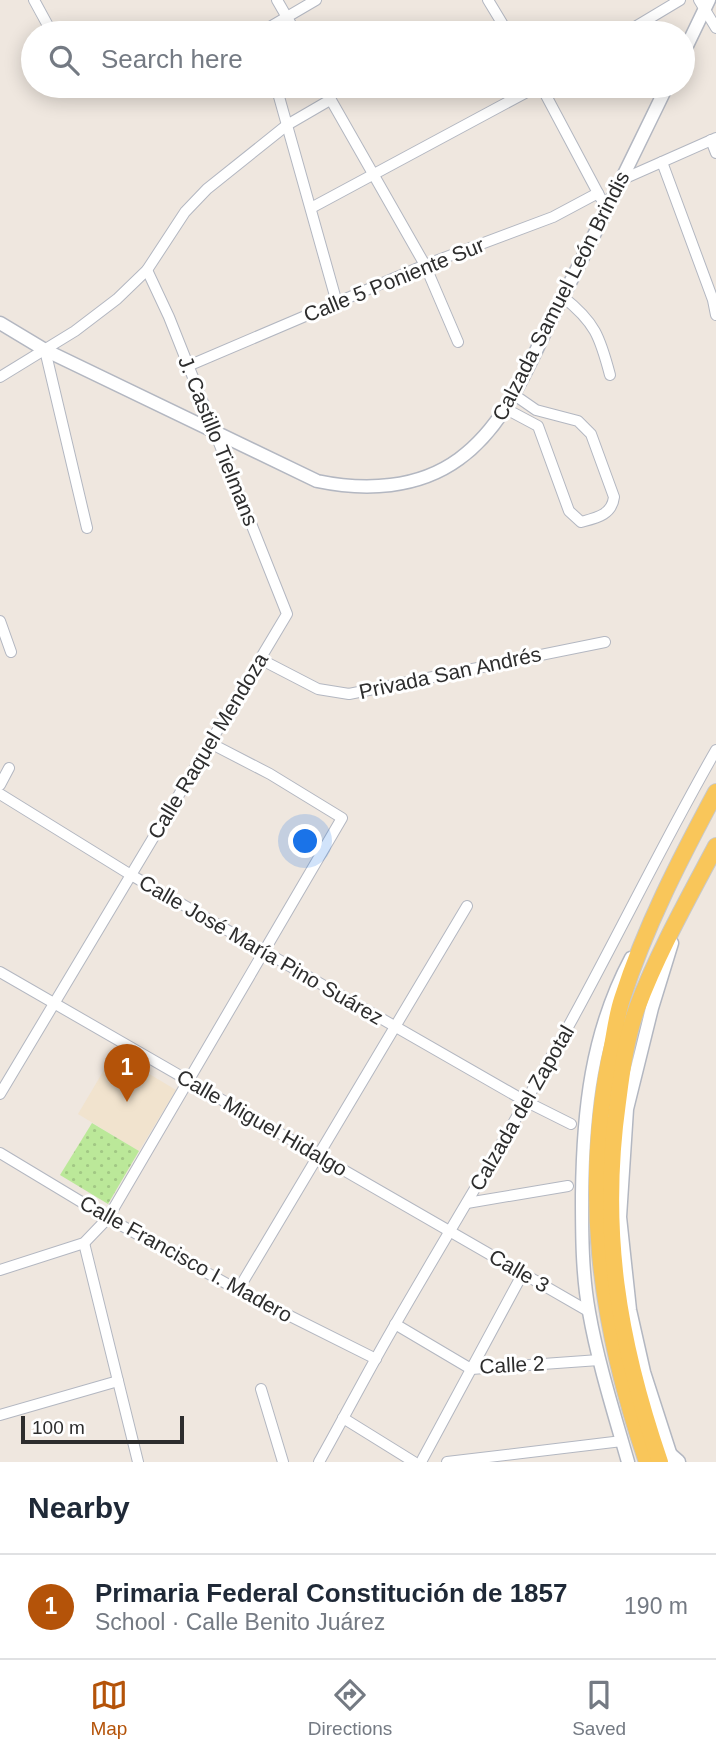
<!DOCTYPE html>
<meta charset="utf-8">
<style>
:root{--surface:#fff;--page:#f6f6f7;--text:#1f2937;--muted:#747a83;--line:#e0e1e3;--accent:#b45309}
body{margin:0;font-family:Helvetica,sans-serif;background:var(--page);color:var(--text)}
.scale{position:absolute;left:21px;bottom:18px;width:163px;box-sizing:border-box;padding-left:7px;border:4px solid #2d2d2d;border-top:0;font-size:19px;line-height:24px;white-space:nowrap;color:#2d2d2d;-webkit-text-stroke:5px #fff;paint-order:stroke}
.you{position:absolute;left:306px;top:842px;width:24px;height:24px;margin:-18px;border:5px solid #fff;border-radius:50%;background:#1a73e8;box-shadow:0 0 0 10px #1a73e833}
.badge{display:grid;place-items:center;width:46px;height:46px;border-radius:50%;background:var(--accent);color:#fff;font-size:23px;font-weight:700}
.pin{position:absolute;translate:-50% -58px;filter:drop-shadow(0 2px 4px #0008)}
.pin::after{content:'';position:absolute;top:37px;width:24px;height:21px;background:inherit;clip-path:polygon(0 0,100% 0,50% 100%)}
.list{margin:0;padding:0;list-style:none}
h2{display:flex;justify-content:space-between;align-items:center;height:91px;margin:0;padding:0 28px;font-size:30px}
h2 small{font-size:23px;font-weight:400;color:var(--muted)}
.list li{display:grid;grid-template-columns:46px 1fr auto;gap:21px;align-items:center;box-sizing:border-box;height:105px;padding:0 28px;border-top:2px solid var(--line)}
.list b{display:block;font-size:26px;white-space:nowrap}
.list p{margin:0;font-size:23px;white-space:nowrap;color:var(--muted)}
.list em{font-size:23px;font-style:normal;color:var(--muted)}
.icon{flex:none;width:38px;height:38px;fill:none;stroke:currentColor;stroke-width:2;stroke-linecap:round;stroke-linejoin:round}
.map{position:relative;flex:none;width:716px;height:1462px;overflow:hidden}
.search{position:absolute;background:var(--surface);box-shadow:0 4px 18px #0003;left:21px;right:21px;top:21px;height:77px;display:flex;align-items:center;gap:18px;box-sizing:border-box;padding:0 24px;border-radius:38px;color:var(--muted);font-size:26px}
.sheet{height:196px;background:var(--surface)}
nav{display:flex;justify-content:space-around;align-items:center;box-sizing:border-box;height:98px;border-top:2px solid var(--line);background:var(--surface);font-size:19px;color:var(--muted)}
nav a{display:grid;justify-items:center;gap:4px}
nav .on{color:var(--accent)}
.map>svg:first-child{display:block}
</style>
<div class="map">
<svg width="716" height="1462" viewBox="0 0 716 1462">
<defs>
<pattern id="green-dots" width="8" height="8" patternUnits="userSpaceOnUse" patternTransform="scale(1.75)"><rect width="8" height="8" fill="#bbe899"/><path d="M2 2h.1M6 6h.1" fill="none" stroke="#a1c784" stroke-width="1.8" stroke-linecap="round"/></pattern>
</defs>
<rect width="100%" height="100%" fill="#efe7df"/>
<path fill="#f1e3ce" d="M 114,1053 L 176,1090 L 139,1151 L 78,1114 Z"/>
<path fill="url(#green-dots)" d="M 92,1123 L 139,1151 L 108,1204 L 60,1175 Z"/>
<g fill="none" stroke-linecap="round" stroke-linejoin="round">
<g stroke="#b3b7c1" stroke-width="12">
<g id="minor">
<path d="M 34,0 L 52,33"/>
<path d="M 277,0 L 296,33"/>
<path d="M 488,0 L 508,33"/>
<path d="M 699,0 L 716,28"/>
<path d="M 263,33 L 263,31 L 316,0"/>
<path d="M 625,33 L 680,0"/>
<path d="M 276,86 L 337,303"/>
<path d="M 323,86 L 425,265 L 458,342"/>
<path d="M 541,86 L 607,210"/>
<path d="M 711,140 L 716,153"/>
<path d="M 662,162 L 713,300 L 716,315"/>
<path d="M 621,180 L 716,138"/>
<path d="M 311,208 L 538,86"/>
<path d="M 563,297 C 595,322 600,337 610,375"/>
<path d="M 45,350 L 87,528"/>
<path d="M 188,366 L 425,265 L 553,217 L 598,193"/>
<path d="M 0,377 L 75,331 L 117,299 L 147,270 L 185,212 L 207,189 L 287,125 L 330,100"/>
<path d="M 506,409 L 538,426 L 569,511 L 581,522 C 596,518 612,515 614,497 L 591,434 L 578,421 L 536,410 L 513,394"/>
<path d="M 0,621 L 11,652"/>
<path d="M 260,659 L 318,689 L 349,694 L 605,642"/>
<path d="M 0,785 L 9,768"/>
<path d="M 0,794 L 131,875 L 525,1101 L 571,1124"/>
<path d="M 0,972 L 588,1311"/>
<path d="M 0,1094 L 287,614 L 169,317 L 147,270"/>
<path d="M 0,1153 L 108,1218 L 238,1290 L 376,1359"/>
<path d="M 467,1203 L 568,1186"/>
<path d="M 84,1243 L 138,1462"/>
<path d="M 0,1270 L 84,1243 L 108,1218 L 342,818 L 270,774 L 210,743"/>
<path d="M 238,1290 L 467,906"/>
<path d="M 395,1324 L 471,1369 L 599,1360"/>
<path d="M 261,1389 L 283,1462"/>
<path d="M 0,1415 L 118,1381"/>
<path d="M 343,1418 L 414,1462"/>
<path d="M 319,1462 C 345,1416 369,1369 396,1323 C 455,1221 517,1120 574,1016 C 622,928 666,837 716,750"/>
<path d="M 421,1462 L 523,1273"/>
<path d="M 447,1462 L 622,1441"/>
</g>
</g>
<g stroke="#b3b7c1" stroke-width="15">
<g id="tertiary">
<path d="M 683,54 L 709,0"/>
<path d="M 0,323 L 45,350 L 317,481 C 365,491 418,489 459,459 C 507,424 528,365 554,314 C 593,239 630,162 667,86"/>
<path d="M 672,943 L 652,1008 L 627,1109 L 620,1217 L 630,1310 L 644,1372 L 673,1462"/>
<path d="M 628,1462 C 614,1413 598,1363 589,1312 C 582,1274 582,1234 582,1195 C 583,1111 591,1033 631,958"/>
</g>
</g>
<g stroke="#b3b7c1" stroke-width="17">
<path id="secondary" d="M 670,1455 L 678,1462"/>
</g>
<g stroke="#c8c8c8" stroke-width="18">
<g id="primary">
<path d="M 647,1462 C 600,1326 581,1188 612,1046 C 615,1030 617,1014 622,999 C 645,927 680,859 716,792"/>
<path d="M 660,1462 C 618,1340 600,1230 618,1102 C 622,1071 626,1038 637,1008 C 658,952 688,899 716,846"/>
</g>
</g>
<use href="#minor" stroke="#fff" stroke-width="10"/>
<use href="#tertiary" stroke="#fff" stroke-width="12"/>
<use href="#secondary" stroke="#fff" stroke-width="14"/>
<use href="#primary" stroke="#f9c65a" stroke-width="16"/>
</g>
<g text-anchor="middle" stroke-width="6" stroke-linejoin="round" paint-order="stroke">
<g font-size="21" fill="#2d2d2d" stroke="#fff">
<text transform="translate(394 280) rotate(-22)" y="7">Calle 5 Poniente Sur</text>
<text transform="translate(561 296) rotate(-63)" y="7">Calzada Samuel León Brindis</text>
<text transform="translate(218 441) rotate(68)" y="7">J. Castillo Tielmans</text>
<text transform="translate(450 673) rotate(-12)" y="7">Privada San Andrés</text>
<text transform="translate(208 746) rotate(-59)" y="7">Calle Raquel Mendoza</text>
<text transform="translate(261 950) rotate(30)" y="7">Calle José María Pino Suárez</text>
<text transform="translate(522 1108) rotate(-60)" y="7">Calzada del Zapotal</text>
<text transform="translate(262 1123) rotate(30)" y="7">Calle Miguel Hidalgo</text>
<text transform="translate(186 1259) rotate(29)" y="7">Calle Francisco I. Madero</text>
<text transform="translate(519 1271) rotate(30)" y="7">Calle 3</text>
<text transform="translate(512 1365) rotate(-3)" y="7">Calle 2</text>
</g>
</g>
</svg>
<div class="scale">100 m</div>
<div class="you"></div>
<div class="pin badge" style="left:127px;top:1102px">1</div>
<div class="search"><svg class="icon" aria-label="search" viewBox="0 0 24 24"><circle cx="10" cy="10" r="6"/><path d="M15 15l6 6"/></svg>Search here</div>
</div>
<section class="sheet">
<h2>Nearby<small></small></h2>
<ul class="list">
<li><span class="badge">1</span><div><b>Primaria Federal Constitución de 1857</b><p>School · Calle Benito Juárez</p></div><em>190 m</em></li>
</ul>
</section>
<nav>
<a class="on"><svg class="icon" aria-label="map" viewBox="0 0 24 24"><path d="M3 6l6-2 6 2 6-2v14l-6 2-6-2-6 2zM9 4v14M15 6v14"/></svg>Map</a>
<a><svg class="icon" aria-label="directions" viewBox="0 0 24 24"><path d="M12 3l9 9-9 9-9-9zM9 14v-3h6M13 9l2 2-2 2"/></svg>Directions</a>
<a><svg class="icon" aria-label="saved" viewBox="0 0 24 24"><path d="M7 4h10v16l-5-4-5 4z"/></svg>Saved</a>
</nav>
